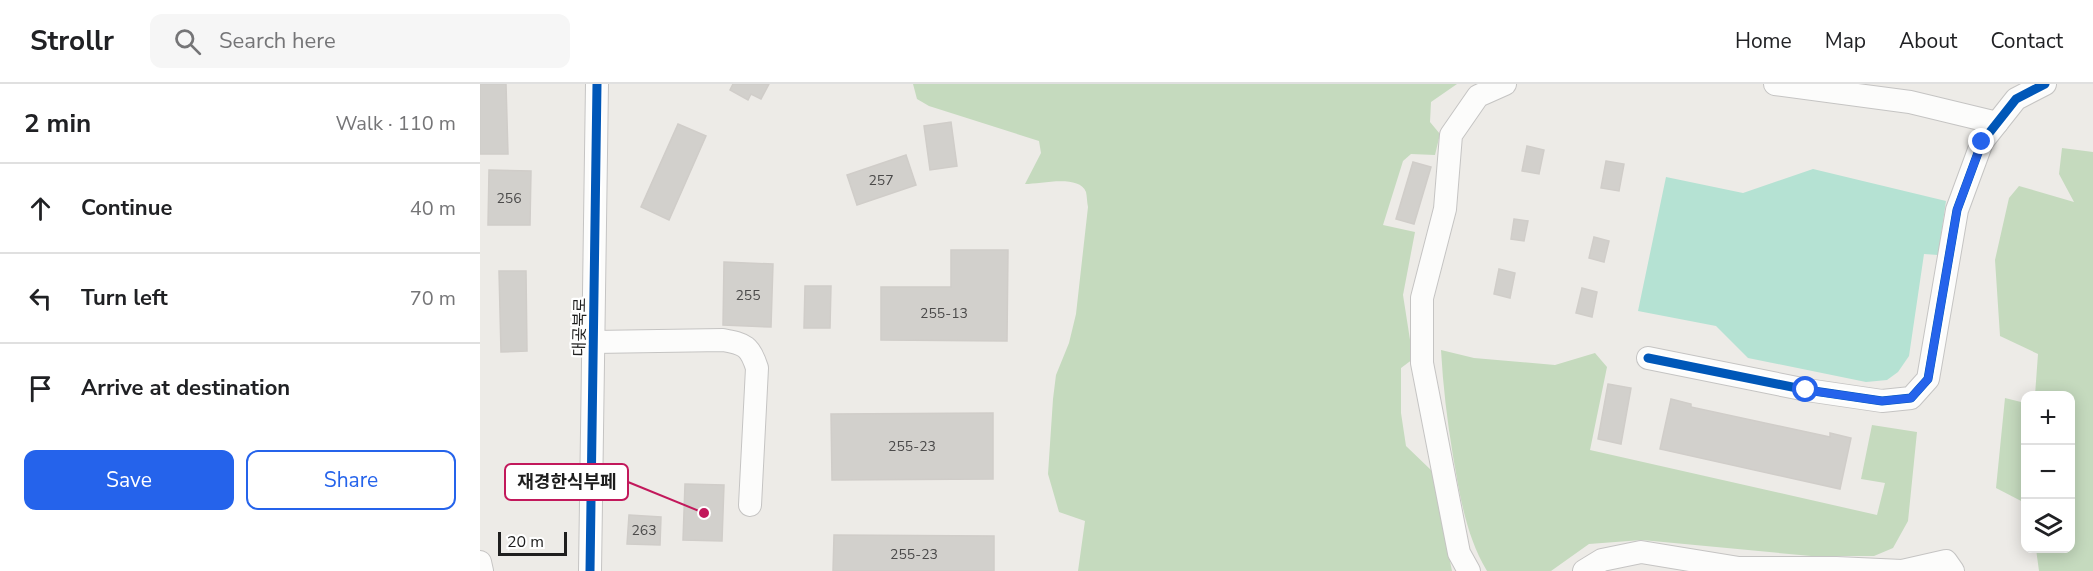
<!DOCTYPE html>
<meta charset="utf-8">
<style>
:root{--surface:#fff;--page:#f6f6f6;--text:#202124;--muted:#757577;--line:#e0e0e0;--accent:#2563eb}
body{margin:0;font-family:"Nunito Sans","Noto Sans KR",sans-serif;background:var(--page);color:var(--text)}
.controls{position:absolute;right:18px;bottom:18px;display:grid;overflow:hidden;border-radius:12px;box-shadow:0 3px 15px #0003}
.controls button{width:54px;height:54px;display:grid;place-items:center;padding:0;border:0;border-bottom:2px solid var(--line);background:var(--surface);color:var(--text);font:30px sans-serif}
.scale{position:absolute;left:18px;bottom:15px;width:69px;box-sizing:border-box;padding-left:6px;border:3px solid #1e1e1e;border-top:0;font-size:16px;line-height:21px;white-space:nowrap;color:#1e1e1e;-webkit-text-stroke:4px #fff;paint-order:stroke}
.stop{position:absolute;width:18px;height:18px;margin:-14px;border:4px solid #2563eb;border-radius:50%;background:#fff}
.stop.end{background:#2563eb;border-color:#fff;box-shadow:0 2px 6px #0008}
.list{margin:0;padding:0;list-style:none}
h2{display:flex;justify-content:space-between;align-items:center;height:78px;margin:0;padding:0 24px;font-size:26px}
h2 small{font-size:20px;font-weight:400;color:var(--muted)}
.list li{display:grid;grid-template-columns:39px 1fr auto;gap:18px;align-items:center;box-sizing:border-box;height:90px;padding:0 24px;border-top:2px solid var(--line)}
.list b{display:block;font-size:22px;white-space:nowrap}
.list em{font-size:20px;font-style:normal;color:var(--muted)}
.actions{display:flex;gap:12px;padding:18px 24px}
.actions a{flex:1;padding:14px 0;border:2px solid var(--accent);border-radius:12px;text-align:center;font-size:21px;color:var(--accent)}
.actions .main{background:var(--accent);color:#fff}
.icon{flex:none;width:33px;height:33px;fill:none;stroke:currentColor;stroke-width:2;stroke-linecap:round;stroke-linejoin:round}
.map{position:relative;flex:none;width:1613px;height:487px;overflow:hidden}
header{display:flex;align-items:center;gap:36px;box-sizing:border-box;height:84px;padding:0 30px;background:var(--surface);border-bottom:2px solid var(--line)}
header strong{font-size:28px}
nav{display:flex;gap:33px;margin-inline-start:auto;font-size:21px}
.search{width:420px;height:54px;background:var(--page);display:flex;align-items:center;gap:15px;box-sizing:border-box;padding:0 21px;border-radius:12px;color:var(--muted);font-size:22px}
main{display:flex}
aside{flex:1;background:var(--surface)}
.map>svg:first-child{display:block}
</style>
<header>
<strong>Strollr</strong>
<div class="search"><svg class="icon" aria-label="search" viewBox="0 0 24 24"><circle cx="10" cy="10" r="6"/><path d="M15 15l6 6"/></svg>Search here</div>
<nav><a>Home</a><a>Map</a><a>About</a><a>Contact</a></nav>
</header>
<main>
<aside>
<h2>2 min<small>Walk · 110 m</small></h2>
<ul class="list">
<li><svg class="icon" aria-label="ahead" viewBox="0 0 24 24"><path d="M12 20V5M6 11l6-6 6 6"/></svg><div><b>Continue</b></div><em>40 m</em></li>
<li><svg class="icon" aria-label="left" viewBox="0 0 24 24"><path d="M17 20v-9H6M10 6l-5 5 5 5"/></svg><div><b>Turn left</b></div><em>70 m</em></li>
<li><svg class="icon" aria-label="arrive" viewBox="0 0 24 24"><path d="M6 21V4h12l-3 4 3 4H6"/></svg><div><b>Arrive at destination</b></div></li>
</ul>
<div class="actions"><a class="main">Save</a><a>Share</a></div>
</aside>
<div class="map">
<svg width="1613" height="487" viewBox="0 0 1613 487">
<rect width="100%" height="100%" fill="#edebe7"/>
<g fill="#c5dabe">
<path d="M 433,0 L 977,0 L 951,18 L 950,38 L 960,50 L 955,71 L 931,70 L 923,77 L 903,141 L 935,148 L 923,211 L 933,275 L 921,284 L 921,329 L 926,362 L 952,387 L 972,487 L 598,487 L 605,437 L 579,428 L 568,390 L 573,315 L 576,291 L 589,259 L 596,230 L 608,123 C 607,119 607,112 606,108 C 599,90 561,100 545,100 L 561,69 L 559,57 L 449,22 L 437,15 Z"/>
<path d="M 1582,64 L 1613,68 L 1613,487 L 1559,487 L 1556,465 L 1590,464 L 1590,312 L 1555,311 L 1558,270 L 1520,252 L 1515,176 L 1529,114 L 1539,102 L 1594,118 L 1579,90 Z"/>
<path d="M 961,266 L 994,274 L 1075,281 L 1115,269 L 1127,283 L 1110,366 L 1397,431 L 1405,399 L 1381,395 L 1392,341 L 1437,348 L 1428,437 L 1413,464 L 1394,472 L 1331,472 L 1162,456 L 1109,460 L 1071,487 L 1007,487 C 986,452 980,412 973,372 C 967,336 963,302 961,266 Z"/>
<path d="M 1525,314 L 1545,319 L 1545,419 L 1516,404 Z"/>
</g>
<path fill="#b5e2d3" d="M 1333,85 L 1466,117 L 1458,171 L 1444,170 L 1429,272 L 1418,288 L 1407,296 L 1386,298 L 1268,274 L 1236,242 L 1158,227 L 1186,93 L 1263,109 Z"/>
<g fill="#d2d0cc" stroke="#d0cdc9" stroke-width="1.5">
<path d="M 0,0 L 26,0 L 28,70 L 0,70 Z"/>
<path d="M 253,0 L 289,0 L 281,15 L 271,10 L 268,16 L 250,6 Z"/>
<path d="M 471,38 L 477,82 L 450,86 L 444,42 Z"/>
<path d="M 198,40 L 226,52 L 189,136 L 161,123 Z"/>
<path d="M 1047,62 L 1064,66 L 1059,90 L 1042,87 Z"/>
<path d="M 426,71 L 436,101 L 377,121 L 367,91 Z"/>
<path d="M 1126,77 L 1144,80 L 1139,107 L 1121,104 Z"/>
<path d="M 933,78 L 951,83 L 934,140 L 916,135 Z"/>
<path d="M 9,86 L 51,87 L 50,141 L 8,141 Z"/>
<path d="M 1034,135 L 1048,137 L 1044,157 L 1031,155 Z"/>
<path d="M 1114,153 L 1129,157 L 1124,178 L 1109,174 Z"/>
<path d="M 471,166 L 528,166 L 527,257 L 401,256 L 401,203 L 471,203 Z"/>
<path d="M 244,178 L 293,180 L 291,243 L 243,241 Z"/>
<path d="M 1019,185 L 1035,189 L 1030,214 L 1014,210 Z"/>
<path d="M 19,187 L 46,187 L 47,267 L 21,268 Z"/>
<path d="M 325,202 L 351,202 L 350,244 L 324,244 Z"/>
<path d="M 1102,204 L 1117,208 L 1112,233 L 1096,229 Z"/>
<path d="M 1128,300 L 1151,304 L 1141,360 L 1118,355 Z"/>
<path d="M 1191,315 L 1211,320 L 1211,323 L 1350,353 L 1350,349 L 1371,354 L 1360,405 L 1180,365 Z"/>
<path d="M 513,329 L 513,395 L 352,396 L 351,330 Z"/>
<path d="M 205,400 L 244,401 L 242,457 L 203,456 Z"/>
<path d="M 149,431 L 181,433 L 180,461 L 147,460 Z"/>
<path d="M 354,451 L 514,452 L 514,487 L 353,487 Z"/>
</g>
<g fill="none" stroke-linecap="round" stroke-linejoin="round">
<g stroke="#c5c4c3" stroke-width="24">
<g id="minor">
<path d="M 1295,0 L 1430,18 L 1517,39"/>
<path d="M 114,258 L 243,256 C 265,260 270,262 277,284 L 270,421"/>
<path d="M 1168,274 L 1327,306 L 1402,317 L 1431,314 L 1448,295 L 1477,126 L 1502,58 L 1536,15 L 1565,0"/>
<path d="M 0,478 L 2,487"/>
<path d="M 110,487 L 117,0"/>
<path d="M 989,487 L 979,469 L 942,279 L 942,214 L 965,125 L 971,51 L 998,12 L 1025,0"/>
<path d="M 1104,487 L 1122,476 L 1161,468 L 1259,484 L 1356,484 L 1422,487 L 1466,477 L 1473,487"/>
</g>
</g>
<use href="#minor" stroke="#fcfcfb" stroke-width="22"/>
<g stroke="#fff" stroke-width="13">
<g id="cycleway">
<path d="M 1168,274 L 1327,306 L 1402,317 L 1431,314 L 1448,295 L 1477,126 L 1502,58 L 1536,15 L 1565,0"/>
<path d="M 110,487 L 117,0"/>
</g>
</g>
<use href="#cycleway" stroke="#0057b8" stroke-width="9"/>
</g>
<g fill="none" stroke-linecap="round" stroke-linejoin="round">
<path stroke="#2563eb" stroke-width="8" d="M 1326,306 L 1402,317 L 1431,314 L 1448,295 L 1477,126 L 1502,58"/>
</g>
<g text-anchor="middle" stroke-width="4.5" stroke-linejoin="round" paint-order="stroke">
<g font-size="14" fill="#4b4a4a">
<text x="401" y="101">257</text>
<text x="29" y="119">256</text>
<text x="268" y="216">255</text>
<text x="464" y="234">255-13</text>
<text x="432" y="367">255-23</text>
<text x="164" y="451">263</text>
<text x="434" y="475">255-23</text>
</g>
<g font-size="16" fill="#1e1e1e" stroke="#fff">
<text transform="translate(99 243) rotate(-89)" y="6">대곶북로</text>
</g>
</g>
<path fill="none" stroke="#c2185b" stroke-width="2" d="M224 429L148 398"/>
<circle fill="#c2185b" stroke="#fff" stroke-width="2" cx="224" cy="429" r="6"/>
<rect fill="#fff" stroke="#c2185b" stroke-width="2" x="25" y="380" width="123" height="36" rx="6"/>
<g font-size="18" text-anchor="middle" font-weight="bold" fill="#1e1e1e">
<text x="87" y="404">재경한식부페</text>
</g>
</svg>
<div class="controls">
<button>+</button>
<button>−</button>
<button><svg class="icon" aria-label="layers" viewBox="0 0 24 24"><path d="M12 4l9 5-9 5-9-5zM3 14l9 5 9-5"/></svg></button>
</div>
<div class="scale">20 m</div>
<div class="stop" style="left:1326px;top:306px"></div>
<div class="stop end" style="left:1502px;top:58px"></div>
</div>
</main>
